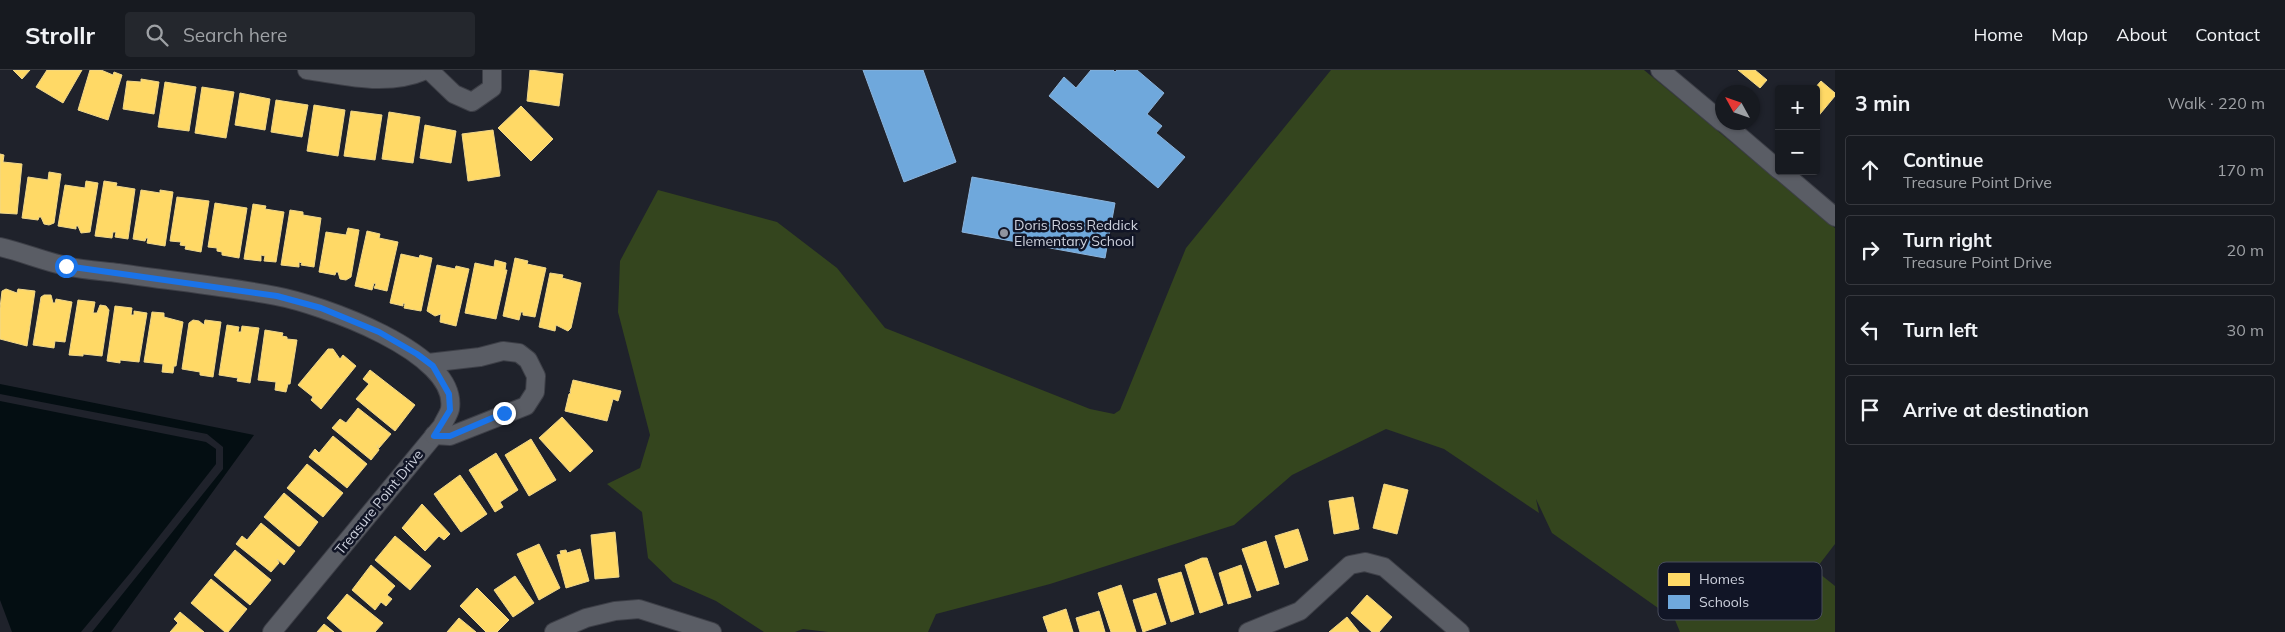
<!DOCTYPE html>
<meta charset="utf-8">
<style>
:root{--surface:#171a20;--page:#24272d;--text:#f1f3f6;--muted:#9ea1a5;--line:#36383e}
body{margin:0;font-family:Mulish,sans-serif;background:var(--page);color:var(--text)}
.controls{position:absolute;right:15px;top:15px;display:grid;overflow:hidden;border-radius:5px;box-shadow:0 1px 4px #0004}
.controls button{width:45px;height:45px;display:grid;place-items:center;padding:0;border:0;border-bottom:1px solid var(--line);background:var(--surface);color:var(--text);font:25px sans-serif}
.compass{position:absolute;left:1715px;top:15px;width:45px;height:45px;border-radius:50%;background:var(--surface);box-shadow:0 1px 4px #0004;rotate:310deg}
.stop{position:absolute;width:15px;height:15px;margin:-11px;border:4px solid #1a73e8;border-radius:50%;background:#fff}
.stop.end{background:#1a73e8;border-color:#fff;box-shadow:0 1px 5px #0008}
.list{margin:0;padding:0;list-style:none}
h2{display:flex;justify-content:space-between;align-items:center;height:65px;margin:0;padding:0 20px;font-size:21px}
h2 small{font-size:16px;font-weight:400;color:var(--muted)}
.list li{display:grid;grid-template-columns:32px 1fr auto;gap:15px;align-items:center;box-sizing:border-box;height:70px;margin:0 10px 10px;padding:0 10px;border:1px solid var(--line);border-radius:5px}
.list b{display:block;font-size:19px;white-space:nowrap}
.list p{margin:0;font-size:16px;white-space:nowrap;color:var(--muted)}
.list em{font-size:16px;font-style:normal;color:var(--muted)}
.icon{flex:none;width:28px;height:28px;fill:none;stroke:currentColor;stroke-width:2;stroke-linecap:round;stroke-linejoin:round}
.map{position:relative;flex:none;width:1835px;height:562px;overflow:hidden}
header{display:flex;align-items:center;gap:30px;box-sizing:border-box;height:70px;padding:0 25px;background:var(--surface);border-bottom:1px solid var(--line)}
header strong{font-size:24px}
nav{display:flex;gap:28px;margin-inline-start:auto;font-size:18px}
.search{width:350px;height:45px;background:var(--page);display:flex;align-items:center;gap:12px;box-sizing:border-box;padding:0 18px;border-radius:5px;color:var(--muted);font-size:19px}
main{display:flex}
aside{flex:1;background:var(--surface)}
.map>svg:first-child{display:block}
</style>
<header>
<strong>Strollr</strong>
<div class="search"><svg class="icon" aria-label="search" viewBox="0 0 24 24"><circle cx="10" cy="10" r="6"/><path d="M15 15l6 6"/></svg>Search here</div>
<nav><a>Home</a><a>Map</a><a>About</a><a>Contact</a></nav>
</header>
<main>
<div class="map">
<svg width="1835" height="562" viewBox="0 0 1835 562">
<rect width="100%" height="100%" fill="#1f222b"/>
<path fill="#34451e" d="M 1331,0 L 1644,0 L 1835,158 L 1835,474 L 1815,500 L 1835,516 L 1835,562 L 1680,562 L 1675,550 L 1552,463 L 1536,429 L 1539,443 L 1444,379 L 1386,359 L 1292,405 L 1234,455 L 1050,514 L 936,544 L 928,562 L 828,562 L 803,559 L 795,562 L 764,562 L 716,531 L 673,512 L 648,488 L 642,442 L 607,414 L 640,398 L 650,365 L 618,242 L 620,191 L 658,120 L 777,152 L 837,198 L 885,258 L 1090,339 L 1114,344 L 1120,340 L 1186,178 Z"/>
<g fill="#040e12">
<path d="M 0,314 L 254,365 L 111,562 L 92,562 L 223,399 L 223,377 L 207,364 L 0,324 Z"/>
<path d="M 0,331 L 206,372 L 216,379 L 216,394 L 131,502 L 81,562 L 12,562 L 0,530 Z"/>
</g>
<g fill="#ffd966" stroke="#f0d78a">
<path d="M 13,0 L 30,0 L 22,9 Z"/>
<path d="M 47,0 L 82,0 L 63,33 L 36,17 Z"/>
<path d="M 90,0 L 101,0 L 113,5 L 114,2 L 122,5 L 108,50 L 78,40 Z"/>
<path d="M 530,0 L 563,4 L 559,36 L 527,31 Z"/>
<path d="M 1738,0 L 1755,0 L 1767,10 L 1760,18 Z"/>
<path d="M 141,9 L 159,12 L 154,44 L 123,39 L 127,11 L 141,12 Z"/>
<path d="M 1821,11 L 1835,23 L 1835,26 L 1816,49 L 1816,19 L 1814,19 Z"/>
<path d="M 165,12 L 196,17 L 189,61 L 158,57 Z"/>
<path d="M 202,17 L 234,22 L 226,68 L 195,63 Z"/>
<path d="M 240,23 L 270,29 L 265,60 L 235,55 Z"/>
<path d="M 276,30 L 308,35 L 302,67 L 271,62 Z"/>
<path d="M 314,35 L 345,40 L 338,86 L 307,81 Z"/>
<path d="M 521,36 L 553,69 L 531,91 L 498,58 Z"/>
<path d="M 351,41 L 382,45 L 375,90 L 344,86 Z"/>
<path d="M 389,42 L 420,47 L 413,93 L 382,89 Z"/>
<path d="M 425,55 L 456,61 L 451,93 L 420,88 Z"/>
<path d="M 493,60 L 500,106 L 468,111 L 462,64 Z"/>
<path d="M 0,84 L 4,85 L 3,92 L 22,94 L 17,144 L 0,143 Z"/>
<path d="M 49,102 L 61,104 L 54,153 L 49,155 L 44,154 L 41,147 L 39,147 L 38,150 L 22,148 L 28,107 L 48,110 Z"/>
<path d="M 86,111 L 98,113 L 90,162 L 81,163 L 78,156 L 76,156 L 76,159 L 58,156 L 65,115 L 85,118 Z"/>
<path d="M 104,111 L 117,113 L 116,116 L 135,119 L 128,169 L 115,167 L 116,162 L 113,162 L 112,168 L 95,166 Z"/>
<path d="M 141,120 L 160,123 L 160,120 L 173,122 L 165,176 L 147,173 L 148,168 L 146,168 L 145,171 L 133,169 Z"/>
<path d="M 177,127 L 209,131 L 201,182 L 185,179 L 186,176 L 180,175 L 181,172 L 170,171 Z"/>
<path d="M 215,133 L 247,138 L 239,188 L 222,185 L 222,182 L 217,181 L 217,178 L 208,177 Z"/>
<path d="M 253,134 L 266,136 L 265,139 L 284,142 L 276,192 L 264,191 L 265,186 L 261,185 L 261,191 L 244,189 Z"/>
<path d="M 290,140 L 303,142 L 303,145 L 321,148 L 314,197 L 301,195 L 302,193 L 299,192 L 299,197 L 281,195 Z"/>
<path d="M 348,158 L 359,160 L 351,207 L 346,210 L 340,209 L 338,202 L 336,202 L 335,205 L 319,202 L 326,162 L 346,165 Z"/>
<path d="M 367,161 L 380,164 L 379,168 L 398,172 L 387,221 L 374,218 L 376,214 L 374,213 L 372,220 L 355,216 Z"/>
<path d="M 401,184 L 419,188 L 420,185 L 432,188 L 421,241 L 404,238 L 405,234 L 403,233 L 403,236 L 390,233 Z"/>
<path d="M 515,188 L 528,191 L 527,194 L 546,198 L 535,247 L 523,245 L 523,242 L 521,242 L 519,250 L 503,246 Z"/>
<path d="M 495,190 L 506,193 L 505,200 L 507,200 L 496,249 L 465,243 L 475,193 L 494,197 Z"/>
<path d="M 437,195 L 455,199 L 456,196 L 469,199 L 456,256 L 440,252 L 441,244 L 435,246 L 427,241 Z"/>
<path d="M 550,203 L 563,205 L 562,208 L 581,213 L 571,258 L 568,261 L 556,255 L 555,261 L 539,257 Z"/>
<path d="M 6,219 L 17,223 L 18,219 L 35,221 L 27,276 L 0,269 L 0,238 L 2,221 Z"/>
<path d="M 44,225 L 51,225 L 53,233 L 55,233 L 56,229 L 72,232 L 65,272 L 55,271 L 54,278 L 33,275 L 41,227 Z"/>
<path d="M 78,230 L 95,232 L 93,243 L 97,243 L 100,235 L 106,236 L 109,240 L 102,286 L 83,284 L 83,286 L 69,285 Z"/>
<path d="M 115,236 L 132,238 L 131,245 L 134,245 L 134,241 L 147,243 L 139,292 L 120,290 L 120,293 L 107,291 Z"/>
<path d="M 152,242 L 164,243 L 164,247 L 183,252 L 176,296 L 174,296 L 173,303 L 162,302 L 163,294 L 144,292 Z"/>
<path d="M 193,250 L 199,251 L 204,255 L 205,250 L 221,252 L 213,307 L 200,305 L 200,302 L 182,299 L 189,253 Z"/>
<path d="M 227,255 L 239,257 L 238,262 L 241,262 L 242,256 L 259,258 L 250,313 L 237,311 L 238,308 L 219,305 Z"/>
<path d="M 265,260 L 283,263 L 282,266 L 287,267 L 287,269 L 297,270 L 290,314 L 288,314 L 286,322 L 275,320 L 276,312 L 258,310 Z"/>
<path d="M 328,279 L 333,279 L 340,289 L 343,285 L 356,296 L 321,339 L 311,330 L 313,327 L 298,315 Z"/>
<path d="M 370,300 L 415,335 L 395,361 L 356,329 L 369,314 L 363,309 Z"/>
<path d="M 573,310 L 621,321 L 618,331 L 613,329 L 607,351 L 565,341 L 569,324 L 571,323 L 570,322 Z"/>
<path d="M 358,338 L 391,364 L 379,378 L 377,375 L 379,380 L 371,390 L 332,358 L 340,349 L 346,353 Z"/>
<path d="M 562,347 L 593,381 L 570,402 L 539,368 Z"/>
<path d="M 333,366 L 367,394 L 347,418 L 309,387 L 315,379 L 319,383 Z"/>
<path d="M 531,369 L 556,410 L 529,426 L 505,385 Z"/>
<path d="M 496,383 L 518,420 L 500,432 L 503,437 L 495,442 L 469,400 Z"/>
<path d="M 307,394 L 343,423 L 323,447 L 287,418 Z"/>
<path d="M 460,405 L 487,444 L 461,462 L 434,424 Z"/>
<path d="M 1384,414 L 1408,420 L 1397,464 L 1373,458 Z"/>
<path d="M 284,423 L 318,452 L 300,476 L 298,476 L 264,447 Z"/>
<path d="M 1353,427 L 1359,459 L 1334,464 L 1329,431 Z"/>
<path d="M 422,434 L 450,464 L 444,470 L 439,466 L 425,481 L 402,458 Z"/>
<path d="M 261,453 L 295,481 L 284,495 L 277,489 L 279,493 L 271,502 L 236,474 L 242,466 L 247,470 Z"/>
<path d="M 1298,459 L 1308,490 L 1285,498 L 1275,466 Z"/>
<path d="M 615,462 L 619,507 L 595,509 L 591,465 Z"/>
<path d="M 395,466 L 431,496 L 410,520 L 375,490 Z"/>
<path d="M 1266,471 L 1279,514 L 1257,521 L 1242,479 Z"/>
<path d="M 539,474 L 560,518 L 539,530 L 517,484 Z"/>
<path d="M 580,479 L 589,511 L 566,518 L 557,485 L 561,484 L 560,481 L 566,480 L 567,483 Z"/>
<path d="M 235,480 L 271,510 L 250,535 L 214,505 Z"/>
<path d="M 1202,488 L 1207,488 L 1223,535 L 1200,543 L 1185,495 Z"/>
<path d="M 371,495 L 395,516 L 387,525 L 392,529 L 386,536 L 381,532 L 375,540 L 352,520 Z"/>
<path d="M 1241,495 L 1251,527 L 1228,534 L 1219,503 Z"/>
<path d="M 1181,502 L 1194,544 L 1171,552 L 1158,509 Z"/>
<path d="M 515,506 L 534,533 L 513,547 L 494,520 Z"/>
<path d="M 211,509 L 247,539 L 228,562 L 225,562 L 191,533 Z"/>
<path d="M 1121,515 L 1136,562 L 1111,562 L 1098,523 Z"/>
<path d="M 477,518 L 509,550 L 497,562 L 486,562 L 460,536 Z"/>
<path d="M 1156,523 L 1166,554 L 1143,562 L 1133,530 Z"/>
<path d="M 347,524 L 383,553 L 375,562 L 343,562 L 327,548 Z"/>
<path d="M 1367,525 L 1392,547 L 1379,562 L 1372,562 L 1351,543 Z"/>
<path d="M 1066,539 L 1073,562 L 1048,562 L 1043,547 Z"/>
<path d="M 1099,541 L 1105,562 L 1080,562 L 1076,548 Z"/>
<path d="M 180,542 L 204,562 L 170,562 L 178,553 L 174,549 Z"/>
<path d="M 1347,547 L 1359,562 L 1329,562 Z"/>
<path d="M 459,548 L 476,562 L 447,562 Z"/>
<path d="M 324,554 L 334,562 L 317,562 Z"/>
</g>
<g fill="#6fa8dc" stroke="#8bb4dc">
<path d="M 863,0 L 923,0 L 956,92 L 904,112 Z"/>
<path d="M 1091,0 L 1113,0 L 1115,2 L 1117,0 L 1137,0 L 1164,23 L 1147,44 L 1162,56 L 1156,63 L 1185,87 L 1158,118 L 1049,26 L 1064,7 L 1076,18 Z"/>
<path d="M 972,107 L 1115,133 L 1105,188 L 962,162 Z"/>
</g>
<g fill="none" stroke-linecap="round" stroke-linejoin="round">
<g stroke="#3d3f47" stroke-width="20">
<g id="minor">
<path d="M 307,0 C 348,6 387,17 426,0"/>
<path d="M 429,0 L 454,24 L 472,32 L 492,18 L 492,0"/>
<path d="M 1660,0 L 1722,52"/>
<path d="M 1723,52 L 1779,100"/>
<path d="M 1781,101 L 1835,147"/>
<path d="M 0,177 C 22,182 43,191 66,196 C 83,200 101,201 118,203 C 171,211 224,216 276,226 C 319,234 459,282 450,339 C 449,344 444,351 442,356 L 272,562"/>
<path d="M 428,293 L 480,287 L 503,281 L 519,283 L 528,290 L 536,306 L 535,322 L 526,336 L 450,366 L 434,365"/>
<path d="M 554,562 L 586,548 L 615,541 L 639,539 L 712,562"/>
<path d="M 1248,562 L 1300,541 L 1350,495 L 1365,492 L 1384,497 L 1460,562"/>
</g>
</g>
<use href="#minor" stroke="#5a5d65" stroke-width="18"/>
</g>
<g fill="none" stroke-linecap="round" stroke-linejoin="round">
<path stroke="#1a73e8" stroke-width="6" d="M 66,196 L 277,226 L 321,238 L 379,262 L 417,284 L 433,296 L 449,324 L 450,340 L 434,366 L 450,366 L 504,343"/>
</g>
<circle fill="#90949f" stroke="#111526" stroke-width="2" cx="1004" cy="163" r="5"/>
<g text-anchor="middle" stroke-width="5" stroke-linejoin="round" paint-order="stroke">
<g font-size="14" fill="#cdd1dd" stroke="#111526" text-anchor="start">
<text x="1014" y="160">Doris Ross Reddick<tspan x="1014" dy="16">Elementary School</tspan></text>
</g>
<g font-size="14" fill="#cdd1dd" stroke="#111526">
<text transform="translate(379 432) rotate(-51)" y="5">Treasure Point Drive</text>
</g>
</g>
<rect x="1658" y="492" width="164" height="58" rx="8" fill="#111526" stroke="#494d5d" stroke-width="1"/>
<rect x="1668" y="503" width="22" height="13" fill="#ffd966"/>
<rect x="1668" y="525" width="22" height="14" fill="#6fa8dc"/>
<g font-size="14" fill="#cdd1dd">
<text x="1699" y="514">Homes</text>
<text x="1699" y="537">Schools</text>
</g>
</svg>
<div class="controls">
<button>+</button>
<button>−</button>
</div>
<svg class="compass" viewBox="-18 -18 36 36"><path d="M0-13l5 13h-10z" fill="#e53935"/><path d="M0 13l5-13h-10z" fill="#9ea1a5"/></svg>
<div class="stop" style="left:66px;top:196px"></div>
<div class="stop end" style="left:504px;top:343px"></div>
</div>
<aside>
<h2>3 min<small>Walk · 220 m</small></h2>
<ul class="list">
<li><svg class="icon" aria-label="ahead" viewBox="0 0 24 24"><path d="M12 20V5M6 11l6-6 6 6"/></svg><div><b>Continue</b><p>Treasure Point Drive</p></div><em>170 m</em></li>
<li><svg class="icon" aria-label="right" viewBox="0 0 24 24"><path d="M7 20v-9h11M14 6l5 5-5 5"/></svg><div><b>Turn right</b><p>Treasure Point Drive</p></div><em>20 m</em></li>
<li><svg class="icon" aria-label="left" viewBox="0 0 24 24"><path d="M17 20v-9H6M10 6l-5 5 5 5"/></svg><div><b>Turn left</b></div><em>30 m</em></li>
<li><svg class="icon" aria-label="arrive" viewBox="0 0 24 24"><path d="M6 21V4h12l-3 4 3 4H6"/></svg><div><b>Arrive at destination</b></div></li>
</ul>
</aside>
</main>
